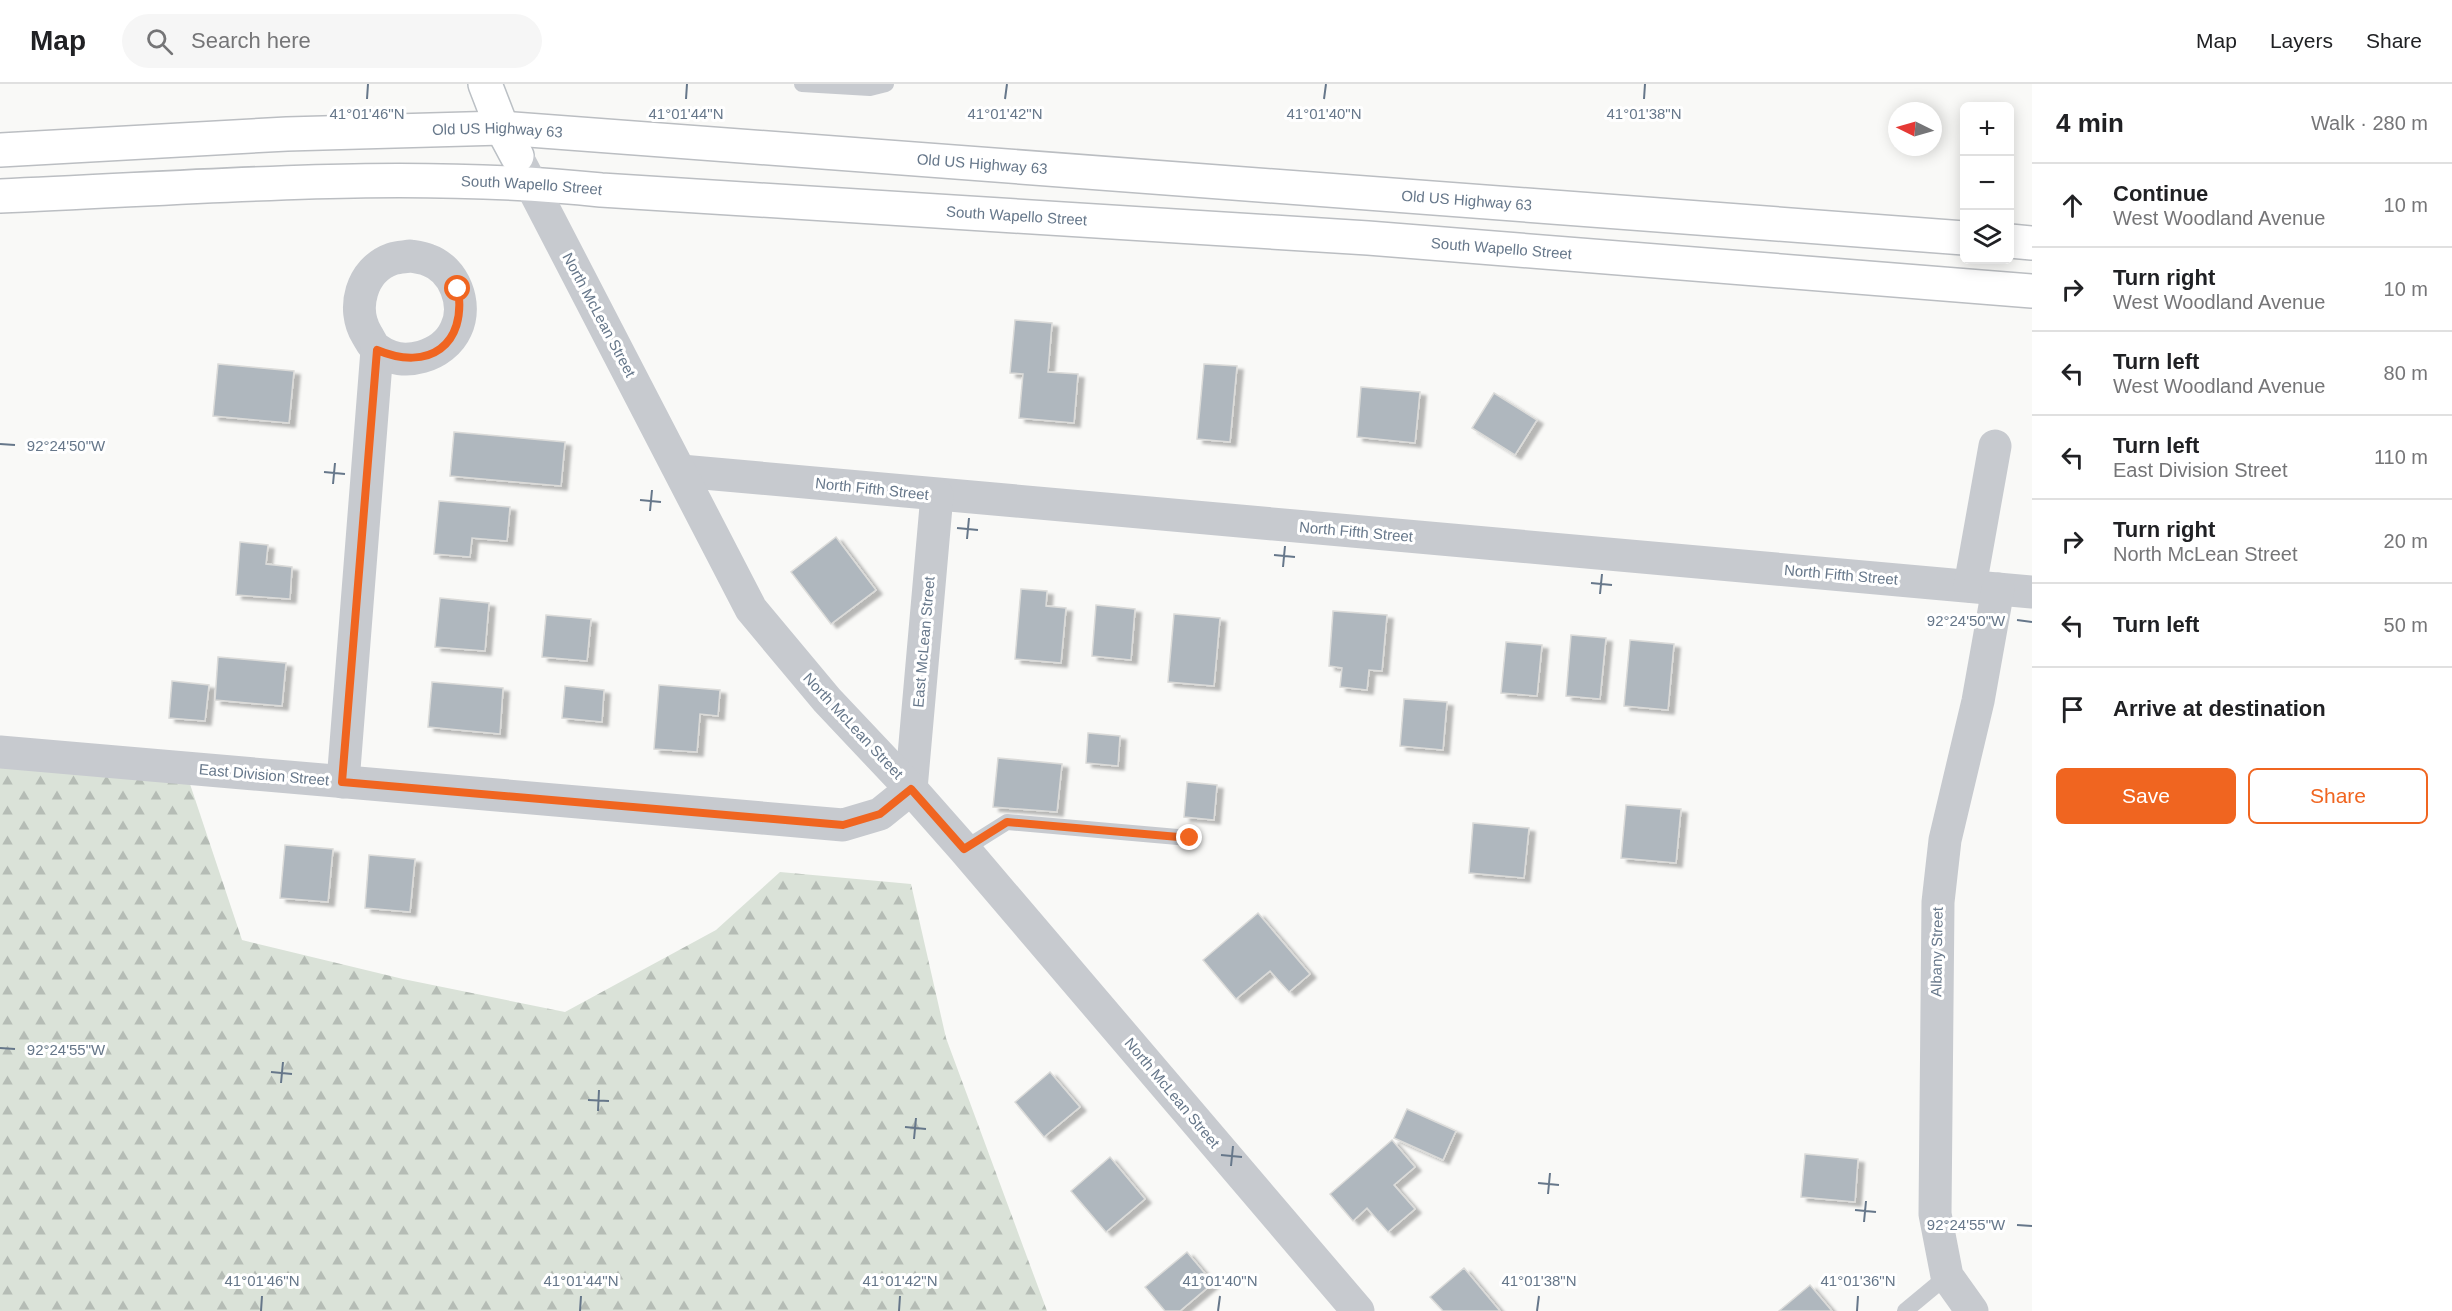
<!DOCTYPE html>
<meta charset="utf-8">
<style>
:root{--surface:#fff;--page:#f6f6f6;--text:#202124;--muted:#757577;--line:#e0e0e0;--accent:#f06520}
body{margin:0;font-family:Arial,sans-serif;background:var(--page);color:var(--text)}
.controls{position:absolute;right:18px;top:18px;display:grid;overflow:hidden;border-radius:9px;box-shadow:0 3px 15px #0003}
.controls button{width:54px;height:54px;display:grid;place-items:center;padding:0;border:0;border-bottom:2px solid var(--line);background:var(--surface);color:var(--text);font:30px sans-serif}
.compass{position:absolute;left:1888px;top:18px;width:54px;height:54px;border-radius:50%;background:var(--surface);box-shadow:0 3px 15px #0003;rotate:275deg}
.stop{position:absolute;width:18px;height:18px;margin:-14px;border:4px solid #f06520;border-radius:50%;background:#fff}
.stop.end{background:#f06520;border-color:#fff;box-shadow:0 2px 6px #0008}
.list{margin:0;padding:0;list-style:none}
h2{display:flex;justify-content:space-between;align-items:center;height:78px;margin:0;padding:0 24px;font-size:26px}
h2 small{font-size:20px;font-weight:400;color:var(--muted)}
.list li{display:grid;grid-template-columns:39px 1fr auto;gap:18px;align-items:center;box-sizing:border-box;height:84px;padding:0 24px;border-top:2px solid var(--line)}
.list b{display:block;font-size:22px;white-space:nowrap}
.list p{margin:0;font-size:20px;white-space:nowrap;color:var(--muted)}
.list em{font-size:20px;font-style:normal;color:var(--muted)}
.actions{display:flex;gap:12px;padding:18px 24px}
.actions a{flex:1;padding:14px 0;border:2px solid var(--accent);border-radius:9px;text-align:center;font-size:21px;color:var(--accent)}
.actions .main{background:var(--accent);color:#fff}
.icon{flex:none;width:33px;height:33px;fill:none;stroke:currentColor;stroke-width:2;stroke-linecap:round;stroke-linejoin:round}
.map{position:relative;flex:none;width:2032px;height:1227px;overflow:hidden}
header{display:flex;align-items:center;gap:36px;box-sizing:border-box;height:84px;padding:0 30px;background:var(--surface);border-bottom:2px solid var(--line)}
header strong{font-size:28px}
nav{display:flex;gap:33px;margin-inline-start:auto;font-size:21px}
.search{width:420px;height:54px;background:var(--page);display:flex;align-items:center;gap:15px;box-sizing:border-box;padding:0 21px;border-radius:33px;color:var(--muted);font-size:22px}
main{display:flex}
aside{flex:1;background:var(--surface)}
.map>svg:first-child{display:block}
</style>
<header>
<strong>Map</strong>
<div class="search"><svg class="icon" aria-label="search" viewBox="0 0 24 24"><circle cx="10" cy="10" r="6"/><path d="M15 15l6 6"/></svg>Search here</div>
<nav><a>Map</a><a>Layers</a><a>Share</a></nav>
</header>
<main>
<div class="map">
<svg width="2032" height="1227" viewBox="0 0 2032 1227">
<defs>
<pattern id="forest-firs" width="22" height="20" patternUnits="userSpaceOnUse" patternTransform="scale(1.5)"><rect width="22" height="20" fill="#dae2d8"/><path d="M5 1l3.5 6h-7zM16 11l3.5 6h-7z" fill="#b5bcb5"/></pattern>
<filter id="shadow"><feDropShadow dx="6" dy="4" stdDeviation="1.5" flood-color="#0004"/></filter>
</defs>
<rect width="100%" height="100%" fill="#f9f9f7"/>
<path fill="url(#forest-firs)" d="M 0,668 L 185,685 L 242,856 L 403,895 L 565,928 L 716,846 L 780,788 L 911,800 L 946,954 L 1047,1227 L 0,1227 Z"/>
<g fill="#afb7be" stroke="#dbdbd9" stroke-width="1.5" filter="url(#shadow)">
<path d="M 1015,236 L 1052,239 L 1048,288 L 1078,290 L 1074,339 L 1019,334 L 1023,290 L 1010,289 Z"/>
<path d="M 218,280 L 294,287 L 289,339 L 213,332 Z"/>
<path d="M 1204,280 L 1237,282 L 1230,358 L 1197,355 Z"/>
<path d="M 1361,303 L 1420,308 L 1415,359 L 1357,353 Z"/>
<path d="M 1494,309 L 1537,336 L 1515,371 L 1472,344 Z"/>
<path d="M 454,348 L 565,358 L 561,402 L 450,392 Z"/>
<path d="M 439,417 L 510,423 L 507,457 L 472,454 L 470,473 L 434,470 Z"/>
<path d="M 836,453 L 876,506 L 831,540 L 791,488 Z"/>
<path d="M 240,458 L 268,461 L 266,480 L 292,483 L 290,515 L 236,511 Z"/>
<path d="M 1021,505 L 1047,507 L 1046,522 L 1066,524 L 1061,579 L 1015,575 Z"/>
<path d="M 440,514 L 489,519 L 485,567 L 435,563 Z"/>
<path d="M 1096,521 L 1135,525 L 1131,576 L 1092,572 Z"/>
<path d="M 1333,527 L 1387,531 L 1382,587 L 1369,586 L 1367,606 L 1340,603 L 1342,584 L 1329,582 Z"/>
<path d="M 1174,530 L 1220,534 L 1214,602 L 1168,598 Z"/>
<path d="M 546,531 L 591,535 L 587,577 L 542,573 Z"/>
<path d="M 1571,551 L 1606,554 L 1600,615 L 1566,612 Z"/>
<path d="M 1630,556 L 1674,560 L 1668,626 L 1624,622 Z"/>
<path d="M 1506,558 L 1542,561 L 1537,612 L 1501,609 Z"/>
<path d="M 218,573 L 286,579 L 282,622 L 215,616 Z"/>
<path d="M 172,597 L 209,601 L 205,637 L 169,634 Z"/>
<path d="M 432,598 L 503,604 L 500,650 L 428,643 Z"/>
<path d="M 659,601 L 720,606 L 718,632 L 700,630 L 697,668 L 654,665 Z"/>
<path d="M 565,602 L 604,606 L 602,638 L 562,634 Z"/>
<path d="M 1404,615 L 1447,618 L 1443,666 L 1400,662 Z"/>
<path d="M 1088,649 L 1120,652 L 1118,682 L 1086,679 Z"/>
<path d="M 998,674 L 1062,680 L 1057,728 L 993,723 Z"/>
<path d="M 1187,698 L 1217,701 L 1214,736 L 1184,733 Z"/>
<path d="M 1626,721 L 1681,725 L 1676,779 L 1621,774 Z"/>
<path d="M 1473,739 L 1529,744 L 1524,794 L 1469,789 Z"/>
<path d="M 285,761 L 333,765 L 328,818 L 280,814 Z"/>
<path d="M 369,771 L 415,775 L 410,828 L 365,824 Z"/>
<path d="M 1258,829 L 1310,890 L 1289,908 L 1270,887 L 1236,915 L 1203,876 Z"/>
<path d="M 1050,988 L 1080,1023 L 1044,1053 L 1015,1018 Z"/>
<path d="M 1407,1025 L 1456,1047 L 1443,1076 L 1394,1054 Z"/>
<path d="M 1392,1056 L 1415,1083 L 1394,1101 L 1415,1125 L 1388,1148 L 1367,1124 L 1353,1137 L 1330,1110 Z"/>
<path d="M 1805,1070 L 1858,1075 L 1855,1118 L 1801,1113 Z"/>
<path d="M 1110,1073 L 1145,1115 L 1106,1148 L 1071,1107 Z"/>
<path d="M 1187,1168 L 1213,1199 L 1180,1227 L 1165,1227 L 1145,1203 Z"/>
<path d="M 1464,1184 L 1500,1227 L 1443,1227 L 1430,1213 Z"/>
<path d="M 1810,1201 L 1832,1227 L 1779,1227 Z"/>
</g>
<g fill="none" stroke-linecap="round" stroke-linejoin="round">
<g stroke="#bbc0c5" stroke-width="36">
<path id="secondary" d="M 485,0 L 502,44 L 517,72"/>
</g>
<g stroke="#bbbec2" stroke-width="36">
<g id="trunk">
<path id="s1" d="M 0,66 L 287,50 L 502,44 L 1964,154"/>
<path id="s2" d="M 0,112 C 200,104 401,85 601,106 L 1368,154 L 2032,207"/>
<path d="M 2010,157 L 2032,159"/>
</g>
</g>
<g stroke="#c7cacf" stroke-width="16">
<path d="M 802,0 L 870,4 L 886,0"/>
<path d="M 964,765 L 1007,738 L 1189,754"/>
<path d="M 1905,1227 L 1947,1192"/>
</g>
<g stroke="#c7cacf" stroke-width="33">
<path d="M 410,172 C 416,173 423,174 428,176 C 454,185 468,220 456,245 C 444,272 403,285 378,266 C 373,263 370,256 367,251 C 351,225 361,186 392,175 C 398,173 405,173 410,172 Z"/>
<path d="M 681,387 L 2032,508"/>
<path d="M 1970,502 L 1995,362"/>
<path d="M 0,668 L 843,741 L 880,730 L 911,705 L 937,411"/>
<path d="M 343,698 L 377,266"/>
<path d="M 1972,1227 L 1947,1192 L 1935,1130 L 1938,818 L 1945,756 L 1978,617 L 1998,505"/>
</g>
<path stroke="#c7cacf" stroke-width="33" d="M 519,77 L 751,525 L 827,616 L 911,705 L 964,765 L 1358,1227"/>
<use href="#secondary" stroke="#fff" stroke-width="33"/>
<use href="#trunk" stroke="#fff" stroke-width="33"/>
</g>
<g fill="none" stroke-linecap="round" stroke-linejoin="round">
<path stroke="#f06520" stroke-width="8" d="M 458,205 C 467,261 429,288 377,266 L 342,698 L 843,741 L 880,730 L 911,705 L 964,765 L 1007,738 L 1190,754"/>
</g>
<path fill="none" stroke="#66778a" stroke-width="2" d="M 367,15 L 368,0M 686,15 L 687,0M 1005,15 L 1007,0M 1324,15 L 1326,0M 1644,15 L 1645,0M 0,360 L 15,361M 324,388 L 345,390M 333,400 L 335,379M 640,416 L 661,418M 650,427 L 652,406M 957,444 L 978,446M 967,455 L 969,434M 1274,471 L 1295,473M 1283,483 L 1285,462M 1591,499 L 1612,501M 1600,510 L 1602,490M 2017,536 L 2032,538M 0,964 L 15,965M 271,988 L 292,990M 281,999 L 283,978M 588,1016 L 609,1017M 598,1027 L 599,1006M 905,1043 L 926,1045M 914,1055 L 916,1034M 1221,1071 L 1242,1073M 1231,1082 L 1233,1062M 1538,1099 L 1559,1101M 1548,1110 L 1550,1089M 1855,1126 L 1876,1128M 1864,1138 L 1866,1117M 2017,1141 L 2032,1142M 261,1227 L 262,1212M 580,1227 L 581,1212M 899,1227 L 900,1212M 1218,1227 L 1220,1212M 1537,1227 L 1539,1212M 1857,1227 L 1858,1212"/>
<g text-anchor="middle" stroke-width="6" stroke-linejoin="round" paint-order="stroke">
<g font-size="15" fill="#66778a" stroke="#fff">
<text dy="5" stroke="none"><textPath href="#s1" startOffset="498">Old US Highway 63</textPath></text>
<text dy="5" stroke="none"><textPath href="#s1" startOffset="984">Old US Highway 63</textPath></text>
<text dy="5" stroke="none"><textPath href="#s2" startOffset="532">South Wapello Street</textPath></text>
<text dy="5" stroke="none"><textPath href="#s1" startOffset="1470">Old US Highway 63</textPath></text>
<text dy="5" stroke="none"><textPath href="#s2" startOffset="1018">South Wapello Street</textPath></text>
<text dy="5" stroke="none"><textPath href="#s2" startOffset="1504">South Wapello Street</textPath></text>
<text transform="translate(599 231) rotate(62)" y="5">North McLean Street</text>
<text transform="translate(872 405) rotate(6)" y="5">North Fifth Street</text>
<text transform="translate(1356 448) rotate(5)" y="5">North Fifth Street</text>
<text transform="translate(1841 491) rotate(5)" y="5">North Fifth Street</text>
<text transform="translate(924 558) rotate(-85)" y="5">East McLean Street</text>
<text transform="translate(853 642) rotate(47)" y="5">North McLean Street</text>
<text transform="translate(264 691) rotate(5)" y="5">East Division Street</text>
<text transform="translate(1937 868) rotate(-89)" y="5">Albany Street</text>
<text transform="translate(1172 1009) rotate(50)" y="5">North McLean Street</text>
</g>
</g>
<g font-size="15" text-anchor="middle" fill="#66778a" stroke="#fff" stroke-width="6" stroke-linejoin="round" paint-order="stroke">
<text x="367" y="35">41°01'46"N</text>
<text x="686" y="35">41°01'44"N</text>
<text x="1005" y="35">41°01'42"N</text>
<text x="1324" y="35">41°01'40"N</text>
<text x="1644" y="35">41°01'38"N</text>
<text x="66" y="367">92°24'50"W</text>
<text x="1966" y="542">92°24'50"W</text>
<text x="66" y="971">92°24'55"W</text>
<text x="1966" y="1146">92°24'55"W</text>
<text x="262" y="1202">41°01'46"N</text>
<text x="581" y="1202">41°01'44"N</text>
<text x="900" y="1202">41°01'42"N</text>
<text x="1220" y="1202">41°01'40"N</text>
<text x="1539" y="1202">41°01'38"N</text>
<text x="1858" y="1202">41°01'36"N</text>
</g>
</svg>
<div class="controls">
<button>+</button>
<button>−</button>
<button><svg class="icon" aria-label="layers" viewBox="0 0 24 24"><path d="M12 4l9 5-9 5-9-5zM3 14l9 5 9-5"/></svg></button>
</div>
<svg class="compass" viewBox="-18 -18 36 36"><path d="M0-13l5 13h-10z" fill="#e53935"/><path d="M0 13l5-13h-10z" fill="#757577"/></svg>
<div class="stop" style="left:458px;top:205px"></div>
<div class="stop end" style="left:1190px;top:754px"></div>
</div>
<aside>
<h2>4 min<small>Walk · 280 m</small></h2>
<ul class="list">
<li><svg class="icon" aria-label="ahead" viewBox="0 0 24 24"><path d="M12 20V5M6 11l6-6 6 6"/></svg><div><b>Continue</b><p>West Woodland Avenue</p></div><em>10 m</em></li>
<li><svg class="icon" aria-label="right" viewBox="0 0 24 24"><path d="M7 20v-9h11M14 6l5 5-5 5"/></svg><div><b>Turn right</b><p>West Woodland Avenue</p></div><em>10 m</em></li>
<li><svg class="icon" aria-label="left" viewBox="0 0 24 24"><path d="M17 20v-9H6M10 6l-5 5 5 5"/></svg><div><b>Turn left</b><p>West Woodland Avenue</p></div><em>80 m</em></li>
<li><svg class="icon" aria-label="left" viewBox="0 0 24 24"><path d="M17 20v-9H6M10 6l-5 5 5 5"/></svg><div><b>Turn left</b><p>East Division Street</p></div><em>110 m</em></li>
<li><svg class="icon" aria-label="right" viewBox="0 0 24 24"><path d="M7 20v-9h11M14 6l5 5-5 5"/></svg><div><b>Turn right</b><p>North McLean Street</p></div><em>20 m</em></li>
<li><svg class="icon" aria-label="left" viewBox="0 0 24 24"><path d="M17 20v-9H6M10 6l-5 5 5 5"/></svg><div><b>Turn left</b></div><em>50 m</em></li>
<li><svg class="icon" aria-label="arrive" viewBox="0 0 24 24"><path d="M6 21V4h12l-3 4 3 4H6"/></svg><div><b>Arrive at destination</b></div></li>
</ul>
<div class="actions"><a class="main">Save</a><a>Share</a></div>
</aside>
</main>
